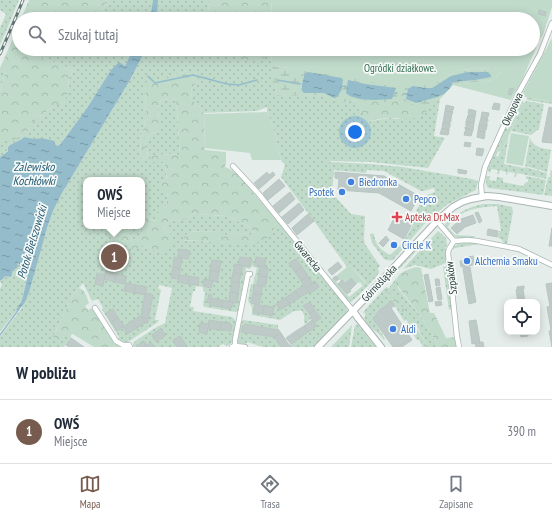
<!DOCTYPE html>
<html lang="pl">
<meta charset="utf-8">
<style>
:root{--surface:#fff;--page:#f2f2f3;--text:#1f2937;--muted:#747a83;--line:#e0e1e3;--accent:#775b4f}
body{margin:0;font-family:"PT Sans Narrow",sans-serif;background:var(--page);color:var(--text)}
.controls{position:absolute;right:12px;bottom:12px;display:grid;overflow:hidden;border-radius:8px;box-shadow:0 2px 10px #0003}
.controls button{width:36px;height:36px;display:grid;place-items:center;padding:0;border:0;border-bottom:1px solid var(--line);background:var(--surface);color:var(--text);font:20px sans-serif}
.you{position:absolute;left:355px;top:132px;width:14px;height:14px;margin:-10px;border:3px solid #fff;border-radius:50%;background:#1a73e8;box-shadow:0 0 0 6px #1a73e833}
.badge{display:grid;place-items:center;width:26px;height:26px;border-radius:50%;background:var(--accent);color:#fff;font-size:13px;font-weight:700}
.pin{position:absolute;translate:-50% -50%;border:2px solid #fff;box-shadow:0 1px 4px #0006}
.popup{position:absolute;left:83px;top:177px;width:62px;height:52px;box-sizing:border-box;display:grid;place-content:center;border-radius:8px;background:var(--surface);filter:drop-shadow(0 1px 3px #0005);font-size:13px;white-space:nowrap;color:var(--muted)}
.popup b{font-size:15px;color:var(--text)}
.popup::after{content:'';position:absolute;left:50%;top:100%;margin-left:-8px;border:8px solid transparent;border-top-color:var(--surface)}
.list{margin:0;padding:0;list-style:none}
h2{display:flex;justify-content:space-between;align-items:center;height:52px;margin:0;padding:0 16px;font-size:17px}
h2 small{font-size:13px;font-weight:400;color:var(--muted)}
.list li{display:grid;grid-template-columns:26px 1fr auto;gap:12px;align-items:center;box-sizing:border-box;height:64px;padding:0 16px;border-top:1px solid var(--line)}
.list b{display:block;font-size:15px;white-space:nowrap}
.list p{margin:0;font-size:13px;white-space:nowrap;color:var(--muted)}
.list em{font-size:13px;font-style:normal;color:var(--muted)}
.icon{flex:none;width:22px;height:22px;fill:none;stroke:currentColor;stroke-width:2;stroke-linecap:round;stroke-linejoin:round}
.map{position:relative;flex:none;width:552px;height:347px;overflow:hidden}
.search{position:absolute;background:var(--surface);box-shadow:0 2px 10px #0003;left:12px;right:12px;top:12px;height:44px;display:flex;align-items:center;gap:10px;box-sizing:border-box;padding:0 14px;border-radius:22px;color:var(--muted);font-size:15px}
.sheet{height:116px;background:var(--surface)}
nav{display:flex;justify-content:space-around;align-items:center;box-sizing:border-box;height:56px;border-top:1px solid var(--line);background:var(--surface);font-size:11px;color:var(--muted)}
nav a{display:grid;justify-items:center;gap:2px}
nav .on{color:var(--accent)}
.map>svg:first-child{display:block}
</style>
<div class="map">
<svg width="552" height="347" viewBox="0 0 552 347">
<defs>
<pattern id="grass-dots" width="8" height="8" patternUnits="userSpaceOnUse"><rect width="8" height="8" fill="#c1dbcb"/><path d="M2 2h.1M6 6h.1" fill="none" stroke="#a6bdaf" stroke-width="1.8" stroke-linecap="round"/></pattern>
<pattern id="forest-crowns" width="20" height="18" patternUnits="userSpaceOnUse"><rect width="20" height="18" fill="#c1dbcb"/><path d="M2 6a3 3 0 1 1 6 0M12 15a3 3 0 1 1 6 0" fill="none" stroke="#a6bdaf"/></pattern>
<pattern id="wetland-marsh" width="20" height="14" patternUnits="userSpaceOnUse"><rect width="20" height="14" fill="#c1dbcb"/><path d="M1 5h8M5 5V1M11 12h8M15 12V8" fill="none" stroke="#a6bdaf"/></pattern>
<pattern id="water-ripples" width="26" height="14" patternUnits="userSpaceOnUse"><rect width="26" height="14" fill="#94bccb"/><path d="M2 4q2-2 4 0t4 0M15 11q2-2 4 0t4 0" fill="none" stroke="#799aa6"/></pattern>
</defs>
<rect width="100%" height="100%" fill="#e5edea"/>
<g fill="url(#grass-dots)">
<path d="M 0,0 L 19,0 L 0,45 L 0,28 L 6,14 L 0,10 Z"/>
<path d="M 107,0 L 153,0 L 150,19 L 95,19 L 104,8 Z"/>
<path d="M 158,0 L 211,0 L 209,4 L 208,14 L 205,19 L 157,19 Z"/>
<path d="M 30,49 L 133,49 L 125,66 L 111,70 L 87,108 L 60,145 L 57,146 L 55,144 L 38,138 L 35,140 L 24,137 C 19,142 13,142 8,147 L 8,150 L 0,157 L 0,140 L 13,140 L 28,130 L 32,123 L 53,106 L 69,89 L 68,80 L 73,71 L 62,65 L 36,56 Z"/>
<path d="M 146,49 L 192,49 L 196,53 L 203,49 L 225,49 L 229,51 L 265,58 L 263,49 L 271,49 L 272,66 L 277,96 L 324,95 L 339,103 L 355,100 L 359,104 L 367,122 L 377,120 L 390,118 L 398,119 L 431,107 L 440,99 L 434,136 L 445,138 L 428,168 L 371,162 L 330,161 L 329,162 L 371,164 L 403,167 L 472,179 L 478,181 L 476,190 L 448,204 L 427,221 L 418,214 L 415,213 L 424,196 L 435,192 L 434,188 L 423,191 L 421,191 L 384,171 L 367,170 L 366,173 L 334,170 L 332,193 L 351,214 L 365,216 L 364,239 L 365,244 L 380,266 L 378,268 L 379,272 L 377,276 L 357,297 L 351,302 L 348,301 L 331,279 L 333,278 L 349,297 L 366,283 L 350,265 L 347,267 L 314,221 L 281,177 L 285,165 L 281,160 L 275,133 L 267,112 L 267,107 L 257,111 L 203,113 L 200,107 L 192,101 L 191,89 L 198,81 L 187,71 L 145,84 L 146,119 L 141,137 L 140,157 L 144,160 L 148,155 L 145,142 L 152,133 L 159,131 L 159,120 L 158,107 L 161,100 L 169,98 L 175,100 L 177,111 L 180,155 L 163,154 L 149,161 L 164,162 L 166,172 L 168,192 L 166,206 L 155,214 L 156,220 L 152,221 L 148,216 L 142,218 L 142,180 L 86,180 L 86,226 L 117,226 L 115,231 L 128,245 L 145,245 L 153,250 L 170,233 L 164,227 L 170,220 L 181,221 L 194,214 L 227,216 L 250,227 L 254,232 L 252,237 L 248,233 L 237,234 L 229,233 L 221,239 L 218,238 L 216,231 L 203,232 L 190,231 L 182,240 L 232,243 L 252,243 L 273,232 L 277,221 L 344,302 C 345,305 348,308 347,311 C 345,318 319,341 313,347 L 291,347 L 290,345 L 291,344 L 317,326 L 314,323 L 321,318 L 310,302 L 303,307 L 312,320 L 311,319 L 305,324 C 302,320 307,317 301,310 L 299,311 L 294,311 L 280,320 L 252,315 L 252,307 L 248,301 L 251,284 L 253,284 L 257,268 L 251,266 L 250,269 L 246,268 L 238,311 L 236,312 L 204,307 L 203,305 L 205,292 L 203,291 L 203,287 L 196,286 L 195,291 L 193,291 L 190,307 L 194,307 L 193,311 L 232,317 L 235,320 C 236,324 235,337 233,341 C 231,344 229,345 227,346 L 223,344 L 218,347 L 133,347 L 133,344 L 135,341 L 155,328 L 165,323 L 172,288 L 159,285 L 158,288 L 161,290 L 155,320 L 159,320 L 158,322 L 128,342 C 124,344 121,342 117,339 L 119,337 L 102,310 L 103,308 L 98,299 L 92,301 L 83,283 L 73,295 L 53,337 L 71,337 L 64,347 L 0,347 L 0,337 L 21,309 L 47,228 L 53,211 L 62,193 L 130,80 Z"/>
<path d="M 0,69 L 3,69 L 6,70 L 0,91 Z"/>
<path d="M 527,97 L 552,102 L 552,104 L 527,100 Z"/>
<path d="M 520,98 L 523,99 L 523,102 L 525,103 L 526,101 L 544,104 L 539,129 L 531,135 L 511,131 L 523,105 L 520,103 L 509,126 L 507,125 L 513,111 L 516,111 L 516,110 L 515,108 Z"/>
<path d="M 505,128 L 508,129 L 496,156 L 498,157 L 500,152 L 501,152 L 509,135 L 504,164 L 524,168 L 525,167 L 547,173 L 546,179 L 517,173 L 516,177 L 514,177 L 515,173 L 508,172 L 507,175 L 506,175 L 506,172 L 500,170 L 499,174 L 497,174 L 498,170 L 491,169 L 490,173 L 488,171 L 487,167 Z"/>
<path d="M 530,138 C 534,148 542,148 551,150 L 547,172 L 525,166 Z"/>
<path d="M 551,170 L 552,170 L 552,196 L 544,195 L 548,177 L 550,177 Z"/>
<path d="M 486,176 L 490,176 L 489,180 L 496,181 L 497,177 L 503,178 L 503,182 L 523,186 L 525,183 L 528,182 L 528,179 L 526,179 L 526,176 L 546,180 L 543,195 L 506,190 L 488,188 L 486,184 L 486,178 L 485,177 Z"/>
<path d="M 484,204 L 497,204 L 512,207 L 513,212 L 507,244 L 504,243 L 501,239 L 498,238 L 499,231 L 501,231 L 497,206 C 480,207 456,210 448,227 L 455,235 L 475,236 L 474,238 C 455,238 458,242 445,226 L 445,224 C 458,213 467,207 484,204 Z"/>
<path d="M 415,215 L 419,217 L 426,222 L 393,260 C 389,261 387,260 384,259 L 372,243 L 370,235 L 372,233 L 374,234 L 375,240 L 376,241 C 377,247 385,252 390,255 L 406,240 L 405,239 L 413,225 L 412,224 L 416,220 Z"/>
<path d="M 142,225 L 142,234 L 132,241 L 127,226 L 142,226 Z"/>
<path d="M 438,231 L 446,238 L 447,245 L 445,248 L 447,249 L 446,254 L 446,263 L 431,269 L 415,265 L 403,269 Z"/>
<path d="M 469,242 L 477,243 L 477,245 L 473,245 L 455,248 L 454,249 L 451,248 L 458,244 Z"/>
<path d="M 416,249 L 417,250 L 378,292 L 377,291 Z"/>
<path d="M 19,261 L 20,267 L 31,261 L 23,296 C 19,310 8,321 0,332 L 0,289 L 2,285 L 0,281 L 3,279 L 5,276 L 13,270 Z"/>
<path d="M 447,266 L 452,309 L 449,310 L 443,267 Z"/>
<path d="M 397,277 L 396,281 L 398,288 L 422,318 L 439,347 L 428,347 L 418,328 L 397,304 L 417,333 L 425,347 L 423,347 L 419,340 L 417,340 L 406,324 L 408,322 L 406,320 L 404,321 L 392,301 L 378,310 L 373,319 L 385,339 L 384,340 C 379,332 367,328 364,317 L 365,317 L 365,313 L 363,313 L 364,311 L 386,287 L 389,288 Z"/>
<path d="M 243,320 L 278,325 L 278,329 L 277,330 L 245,324 L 245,326 L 243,325 L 241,332 L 274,337 L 281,347 L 263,347 L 247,342 L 246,345 L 239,343 L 237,340 L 238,337 L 241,323 Z"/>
<path d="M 357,324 L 376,347 L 351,347 L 355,325 Z"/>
<path d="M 352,325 L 349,347 L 331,347 Z"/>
</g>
<g fill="url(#forest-crowns)">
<path d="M 29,0 L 107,0 L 104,8 L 95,19 L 21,19 Z"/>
<path d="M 211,0 L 272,0 L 271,19 L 205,19 L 208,14 L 209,4 Z"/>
<path d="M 19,25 L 19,49 L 30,49 L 36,56 L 62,65 L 73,71 L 68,80 L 69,89 L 64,104 L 53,106 L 32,123 L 28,130 L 22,136 L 13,140 L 0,140 L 0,91 L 6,70 L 3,69 L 0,69 L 0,68 Z"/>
<path d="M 225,49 L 263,49 L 265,58 L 249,61 Z"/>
<path d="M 272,66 L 410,83 L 493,80 L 453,85 C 446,92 425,116 416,118 C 408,119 399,118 391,118 C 383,118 374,120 366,122 L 359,104 L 355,100 L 339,103 L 324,95 L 277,96 Z"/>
<path d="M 187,71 L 197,73 L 198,81 L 191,89 L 192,100 L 200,107 L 203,113 L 205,114 L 204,148 L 206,150 L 226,152 L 226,162 L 225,167 L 232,170 L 242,179 L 277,221 C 275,228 272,235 266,239 C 252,248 200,240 182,240 L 189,231 L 203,232 L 216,231 L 220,234 L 218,238 L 221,239 L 229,233 L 237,234 L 248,233 L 252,236 L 254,232 L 250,227 L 227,216 L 194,214 L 181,221 L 170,220 L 164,227 L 170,233 L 175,244 L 161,253 L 153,250 L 145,245 L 133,251 L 128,245 L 114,247 L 115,231 L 117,226 L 127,226 L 132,241 L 142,233 L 142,218 L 148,216 L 152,221 L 156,220 L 154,214 L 166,206 L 168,192 L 159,189 L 161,181 L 167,179 L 166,172 L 164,162 L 149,162 L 151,156 L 163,154 L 180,155 L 177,111 L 175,100 L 169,98 L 161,100 L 158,107 L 159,120 L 159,131 L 152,133 L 145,142 L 148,155 L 144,160 L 140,157 L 141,137 L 146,119 L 145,84 L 149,79 L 152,81 Z"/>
<path d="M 416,267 L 421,268 L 430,313 L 434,313 L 446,338 L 455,337 L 457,347 L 439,347 L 422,318 L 396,284 C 396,272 407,270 416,267 Z"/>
<path d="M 79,288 C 86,290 87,298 89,303 L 85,306 L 88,310 L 92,308 L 114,342 L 120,347 L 94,347 L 73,334 L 71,335 L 71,337 L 53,337 L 73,295 Z"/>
<path d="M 386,291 C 399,297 421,334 428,347 L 425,347 C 413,327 401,309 386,291 Z"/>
</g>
<g fill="url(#wetland-marsh)">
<path d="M 272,66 L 305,70 L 400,87 L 396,100 L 386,102 L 355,100 L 339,103 L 324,95 L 277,96 Z"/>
<path d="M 491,68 L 502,70 L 502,71 L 493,80 L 453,85 L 440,99 L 431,107 L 415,105 L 403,101 L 405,88 L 410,83 L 432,85 L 458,70 Z"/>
</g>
<g fill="#c1dbcb">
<path d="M 272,0 L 552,0 L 552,7 L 543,35 L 540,39 L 522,80 L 511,100 L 453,85 L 493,80 L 502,71 L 501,70 L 491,68 L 458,70 L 432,85 L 410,83 L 405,88 L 305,70 L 272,66 L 271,49 L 533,49 L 533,19 L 271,19 Z"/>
<path d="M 552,38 L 552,102 L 521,96 Z"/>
<path d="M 520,103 L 523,105 L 501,152 L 498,151 Z"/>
<path d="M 267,112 L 275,133 L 281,160 L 252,160 L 250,153 L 204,148 L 205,114 Z"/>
<path d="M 511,133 L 529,136 L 523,166 L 506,163 Z"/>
<path d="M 350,265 L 366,284 L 363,286 L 360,282 L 356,284 L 351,279 L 345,284 L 342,281 L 341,281 L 336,276 L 347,267 Z"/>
</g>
<g fill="url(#water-ripples)">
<path d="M 153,0 L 158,0 L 157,19 L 150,19 Z"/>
<path d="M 133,49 L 146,49 L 130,80 L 62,193 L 53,211 L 47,228 L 29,292 L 25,302 L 18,311 L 16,310 L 21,302 L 23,296 L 31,261 L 28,262 L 26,267 L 20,267 L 18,262 L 17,268 L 13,270 L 11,277 L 5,276 L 3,279 L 0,281 L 0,157 L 8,151 L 8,147 C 13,142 19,142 24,137 L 34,139 C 41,137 47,139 54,141 L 55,144 L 57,146 L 60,145 L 87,108 L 111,70 L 119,62 L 125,66 Z"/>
<path d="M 308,72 L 342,78 L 343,80 L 341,91 L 337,97 L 334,98 L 324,93 L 304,93 L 302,91 L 302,84 L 305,73 Z"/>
<path d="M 468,72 L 488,72 L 491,75 L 491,77 L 475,80 L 453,82 L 450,88 L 444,94 L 437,97 L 416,103 L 406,99 L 408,89 L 413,86 L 425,88 L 432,88 L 451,76 Z"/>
<path d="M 348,80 L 365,84 L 396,88 L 392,99 C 379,100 355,102 346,93 Z"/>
</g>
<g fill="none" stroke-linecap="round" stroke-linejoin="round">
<g stroke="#94bccb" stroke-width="1.5">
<path d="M 148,76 L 155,83 L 193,75 L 227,84 L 239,85 L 257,80"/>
<path d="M 277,80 L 300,84"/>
<path d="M 342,86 L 347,87"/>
<path d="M 395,93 L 397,93"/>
<path d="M 404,94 L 407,94"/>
<path d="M 0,335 L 19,309"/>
</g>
</g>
<g fill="#becac7" stroke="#b8c6c2">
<path d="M 539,10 L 546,12 L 545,16 L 538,14 Z"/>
<path d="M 428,16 L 433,18 L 440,19 L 427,19 Z"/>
<path d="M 510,88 L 514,89 L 511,95 L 508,94 Z"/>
<path d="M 494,103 L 500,104 L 499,110 L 492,109 Z"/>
<path d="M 446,105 L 454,107 L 453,110 L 452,110 L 453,112 L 445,111 Z"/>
<path d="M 549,107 L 552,108 L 552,143 L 542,142 Z"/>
<path d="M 469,109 L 476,111 L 475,117 L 468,116 L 468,115 L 469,115 L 469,114 L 468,113 Z"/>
<path d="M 445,111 L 453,112 L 452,114 L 451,114 L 452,115 L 451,118 L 444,117 Z"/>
<path d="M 482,112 L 489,113 L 488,117 L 487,117 L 488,120 L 481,118 Z"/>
<path d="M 468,116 L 475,117 L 474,123 L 466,122 L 467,118 L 468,117 L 467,117 Z"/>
<path d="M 444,117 L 451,118 L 451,122 L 450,121 L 450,124 L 443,122 Z"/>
<path d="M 481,118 L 488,120 L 488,121 L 487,121 L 486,122 L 487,122 L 487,126 L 479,125 Z"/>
<path d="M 443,122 L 450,124 L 450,127 L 449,127 L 449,130 L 442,128 Z"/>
<path d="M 466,122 L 474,123 L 473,130 L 465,128 L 465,127 L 467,127 L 467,126 L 466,126 Z"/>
<path d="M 479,125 L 487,126 L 486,130 L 485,130 L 485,132 L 478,131 Z"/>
<path d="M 442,128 L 449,130 L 449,131 L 448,131 L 449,132 L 448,135 L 440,134 Z"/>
<path d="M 465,128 L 473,130 L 471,136 L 464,135 L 465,131 L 466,131 Z"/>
<path d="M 478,131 L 485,132 L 485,134 L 484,134 L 484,135 L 485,135 L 484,139 L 477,137 Z"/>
<path d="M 465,142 L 471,143 L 470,147 L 464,146 Z"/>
<path d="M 477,148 L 484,149 L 482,156 L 476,155 Z"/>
<path d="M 458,169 L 467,171 L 466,174 L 458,173 Z"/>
<path d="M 267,172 L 269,175 L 273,172 L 275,175 L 259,189 L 254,183 Z"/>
<path d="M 335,172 L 384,176 L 419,196 L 411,211 L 379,193 L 338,190 L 339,179 L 335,178 Z"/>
<path d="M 279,179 L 285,186 L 268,200 L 263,193 Z"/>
<path d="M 290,192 L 295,199 L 279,213 L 273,206 Z"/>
<path d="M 299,203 L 304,210 L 288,224 L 282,217 Z"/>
<path d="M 478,212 L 482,221 L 479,223 L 475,213 Z"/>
<path d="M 308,214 L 314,221 L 297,235 L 292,228 Z"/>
<path d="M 396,215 L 412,224 L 404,239 L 388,230 Z"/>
<path d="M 473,215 L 476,223 L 465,227 L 457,234 L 451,228 L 461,219 Z"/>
<path d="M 552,228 L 552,246 L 549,246 Z"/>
<path d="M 488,229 L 498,231 L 497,237 L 487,235 Z"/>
<path d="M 386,236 L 389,240 L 383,247 L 379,243 Z"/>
<path d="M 179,249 L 190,251 L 188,259 L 178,257 Z"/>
<path d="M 473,256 L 474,265 L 461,267 L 460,261 L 469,260 L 468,257 Z"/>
<path d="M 174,257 L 182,258 L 180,269 L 173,267 Z"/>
<path d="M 240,257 L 252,259 L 250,267 L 238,265 Z"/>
<path d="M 256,257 L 266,259 L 264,267 L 255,265 Z"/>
<path d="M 296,259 L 302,267 L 295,272 L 289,263 Z"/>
<path d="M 212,260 L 221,261 L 219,272 L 210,270 Z"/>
<path d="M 338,262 L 342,267 L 332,275 L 328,270 Z"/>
<path d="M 235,264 L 243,266 L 241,274 L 233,273 Z"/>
<path d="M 260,266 L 268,268 L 267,277 L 259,276 Z"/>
<path d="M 173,267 L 180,269 L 179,279 L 171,278 Z"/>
<path d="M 302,267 L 308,276 L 301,281 L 295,272 Z"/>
<path d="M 470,267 L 474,292 L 467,293 L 463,268 Z"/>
<path d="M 210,270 L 219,272 L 217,282 L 209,280 Z"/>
<path d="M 106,271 L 116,274 L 115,282 L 104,279 Z"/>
<path d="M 97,273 L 105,275 L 103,286 L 95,284 Z"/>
<path d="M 233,273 L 241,274 L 239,283 L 231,282 Z"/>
<path d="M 116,274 L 126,276 L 125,284 L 115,282 Z"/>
<path d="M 428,274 L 433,301 L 429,302 L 424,275 Z"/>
<path d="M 179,275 L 189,276 L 188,284 L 178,282 Z"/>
<path d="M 189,276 L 199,278 L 198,285 L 188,284 Z"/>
<path d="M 259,276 L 267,277 L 265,287 L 257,285 Z"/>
<path d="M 308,276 L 313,284 L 306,288 L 301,281 Z"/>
<path d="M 336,276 L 339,279 L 336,281 L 333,278 Z"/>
<path d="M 351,278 L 356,284 L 350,290 L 351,291 L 347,294 L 338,284 L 342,280 L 345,284 Z"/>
<path d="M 204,279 L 213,281 L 211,288 L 203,286 Z"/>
<path d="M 435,279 L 439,279 L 440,285 L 436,286 Z"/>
<path d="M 232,282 L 240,283 L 238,293 L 230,292 Z"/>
<path d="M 316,282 L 319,287 L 310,293 L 306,288 Z"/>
<path d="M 126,283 L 136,285 L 135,293 L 124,291 Z"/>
<path d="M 552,283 L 552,306 L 550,307 L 546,284 Z"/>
<path d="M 136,285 L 147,287 L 145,295 L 135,293 Z"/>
<path d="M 254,285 L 262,286 L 261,295 L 253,294 Z"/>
<path d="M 304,285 L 309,292 L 302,296 L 299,298 L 295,291 Z"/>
<path d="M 524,286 L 524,289 L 517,290 L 517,287 Z"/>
<path d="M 440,287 L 442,299 L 438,300 L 436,288 Z"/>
<path d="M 523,289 L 525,302 L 518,302 L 516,290 Z"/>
<path d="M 295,291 L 299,298 L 290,304 L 285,298 Z"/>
<path d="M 230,292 L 238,293 L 237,303 L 229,302 Z"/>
<path d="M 474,292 L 476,302 L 469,304 L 467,293 Z"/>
<path d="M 145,293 L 153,295 L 148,319 L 142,318 L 142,316 L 141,316 Z"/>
<path d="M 209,294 L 212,295 L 210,303 L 207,302 Z"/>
<path d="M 253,294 L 261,295 L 259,305 L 251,303 Z"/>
<path d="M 211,298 L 222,300 L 221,307 L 210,305 Z"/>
<path d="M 285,298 L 290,304 L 280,310 L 276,304 Z"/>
<path d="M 222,300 L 233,302 L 231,309 L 221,307 Z"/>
<path d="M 392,301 L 395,307 L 394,306 L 391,308 L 412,340 L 409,342 L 408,340 L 398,347 L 393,347 L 373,319 L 379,310 Z"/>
<path d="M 441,301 L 442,305 L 436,306 L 435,302 Z"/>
<path d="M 310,302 L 315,310 L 309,314 L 303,306 Z"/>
<path d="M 255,304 L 264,306 L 263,314 L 253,313 Z"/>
<path d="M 264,306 L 274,307 L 272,316 L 263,314 Z"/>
<path d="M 552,306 L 552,330 L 551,330 L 547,307 Z"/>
<path d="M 113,309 L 118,318 L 111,322 L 106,313 Z"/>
<path d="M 315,310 L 321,318 L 314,323 L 309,314 Z"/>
<path d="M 140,316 L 145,323 L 137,328 L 132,321 Z"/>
<path d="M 118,318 L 124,326 L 117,331 L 111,322 Z"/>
<path d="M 142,318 L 148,319 L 148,323 L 145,323 Z"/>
<path d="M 209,320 L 221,322 L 220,330 L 208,328 Z"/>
<path d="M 312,320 L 317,326 L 308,332 L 304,326 Z"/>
<path d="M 476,320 L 480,342 L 472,344 L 469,321 Z"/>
<path d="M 132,321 L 137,328 L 127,334 L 123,327 Z"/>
<path d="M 221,322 L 230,323 L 230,325 L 232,325 L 231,331 L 220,330 Z"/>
<path d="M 200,323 L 209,324 L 207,334 L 199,332 Z"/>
<path d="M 245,324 L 277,330 L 278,329 L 281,333 L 274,337 L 241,332 L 243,325 L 245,326 Z"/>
<path d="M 304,326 L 308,332 L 300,338 L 296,331 Z"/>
<path d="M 161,328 L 165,336 L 156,342 L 152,335 Z"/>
<path d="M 551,330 L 552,330 L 552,347 L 549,331 Z"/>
<path d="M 296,331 L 300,338 L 291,344 L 286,338 Z"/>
<path d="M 520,332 L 528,332 L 528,336 L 521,337 Z"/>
<path d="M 281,333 L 287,342 L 291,347 L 281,347 L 274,337 Z"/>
<path d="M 180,336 L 186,345 L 183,347 L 177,347 L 173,340 Z"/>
<path d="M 71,338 L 84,347 L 69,347 L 66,345 Z"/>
<path d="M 408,340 L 409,342 L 402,347 L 393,347 L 398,347 Z"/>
<path d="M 144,341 L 147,345 L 144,347 L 137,347 L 136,346 Z"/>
<path d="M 151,342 L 154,347 L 144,347 L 147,345 Z"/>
<path d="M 483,342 L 484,347 L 476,347 L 475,343 Z"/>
</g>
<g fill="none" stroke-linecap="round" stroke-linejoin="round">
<g stroke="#a8b5b2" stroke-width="6">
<g id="minor">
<path d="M 233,166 L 258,193 L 353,311"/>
<path d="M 482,197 L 481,185 L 485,167 L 519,92 L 540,54 L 552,23"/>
<path d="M 437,221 L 454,241"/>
<path d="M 95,308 L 116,341 L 123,345 L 129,345 L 130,347"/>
<path d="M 235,346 L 235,340 L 248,274 L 250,274"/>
<path d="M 232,347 L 235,346 L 245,347"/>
<path d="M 459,347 L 457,337 L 448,253 L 449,249 L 454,241 L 468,240 L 477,241 L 519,249 L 552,265"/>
</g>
</g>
<g stroke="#a8b5b2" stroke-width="8">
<g id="tertiary">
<path d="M 353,311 L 358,318 L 381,347"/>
<path d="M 318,347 L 373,290 L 437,221 L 453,207 L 462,202 L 471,199 L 487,196 L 499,197 L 552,206"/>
</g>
</g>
<use href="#minor" stroke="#fff" stroke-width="4.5"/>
<use href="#tertiary" stroke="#fff" stroke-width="6"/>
<g stroke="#617875" stroke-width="3">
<path id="rail" d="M 0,54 L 13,24 L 23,0"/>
</g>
<use href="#rail" stroke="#f6faf8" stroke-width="1.5" stroke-dasharray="4.5" stroke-linecap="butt"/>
</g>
<g fill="#3f7fe0" stroke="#f6faf8" stroke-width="1.5">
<circle cx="351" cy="182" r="4"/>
<circle cx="342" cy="192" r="4"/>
<circle cx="406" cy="199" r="4"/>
<circle cx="394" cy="245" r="4"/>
<circle cx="467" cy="261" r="4"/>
<circle cx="393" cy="329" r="4"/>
</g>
<path fill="#e0444e" stroke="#f6faf8" stroke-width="1.5" d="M395 211h4v4h4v4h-4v4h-4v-4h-4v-4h4z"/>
<g text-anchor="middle" stroke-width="3.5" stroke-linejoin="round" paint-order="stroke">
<g font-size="11" fill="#356f53" stroke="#f6faf8">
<text x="400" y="72">Ogródki działkowe.</text>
</g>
<g font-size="11" fill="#263d3a" stroke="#f6faf8">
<text transform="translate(512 109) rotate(-65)" y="4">Okopowa</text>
<text transform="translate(308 256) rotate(51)" y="4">Gwarecka</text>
<text transform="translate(451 278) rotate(-97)" y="4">Szpaków</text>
<text transform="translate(379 283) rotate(-47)" y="4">Górnośląska</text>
</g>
<g font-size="11" fill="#366cbe" stroke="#f6faf8" text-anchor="start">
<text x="359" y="186">Biedronka</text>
<text x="334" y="196" text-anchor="end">Psotek</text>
<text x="414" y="203">Pepco</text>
<text x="402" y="249">Circle K</text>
<text x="475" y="265">Alchemia Smaku</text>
<text x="401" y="333">Aldi</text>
</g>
<g font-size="11" fill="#be3a42" stroke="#f6faf8" text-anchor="start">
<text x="405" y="221">Apteka Dr.Max</text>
</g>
<g font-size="12" font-style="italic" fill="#265c73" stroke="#f6faf8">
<text x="34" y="171">Zalewisko<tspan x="34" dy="14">Kochłówki</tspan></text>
<text transform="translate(32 242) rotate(-73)" y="4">Potok Bielszowicki</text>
</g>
</g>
</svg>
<div class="controls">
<button><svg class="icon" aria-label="locate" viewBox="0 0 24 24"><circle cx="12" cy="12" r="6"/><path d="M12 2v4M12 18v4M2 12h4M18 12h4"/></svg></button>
</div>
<div class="you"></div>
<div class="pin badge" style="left:114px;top:257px">1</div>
<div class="popup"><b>OWŚ</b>Miejsce</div>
<div class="search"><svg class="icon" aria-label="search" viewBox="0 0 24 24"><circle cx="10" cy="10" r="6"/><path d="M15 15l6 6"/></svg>Szukaj tutaj</div>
</div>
<section class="sheet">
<h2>W pobliżu<small></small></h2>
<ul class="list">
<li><span class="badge">1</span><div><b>OWŚ</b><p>Miejsce</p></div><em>390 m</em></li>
</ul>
</section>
<nav>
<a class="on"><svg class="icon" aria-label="map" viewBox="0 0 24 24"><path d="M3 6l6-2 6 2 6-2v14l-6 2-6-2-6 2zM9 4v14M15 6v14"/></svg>Mapa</a>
<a><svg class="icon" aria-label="directions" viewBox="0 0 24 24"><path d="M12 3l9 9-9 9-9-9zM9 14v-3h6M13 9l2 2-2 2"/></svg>Trasa</a>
<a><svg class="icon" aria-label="saved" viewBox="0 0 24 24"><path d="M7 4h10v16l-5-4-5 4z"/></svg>Zapisane</a>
</nav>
